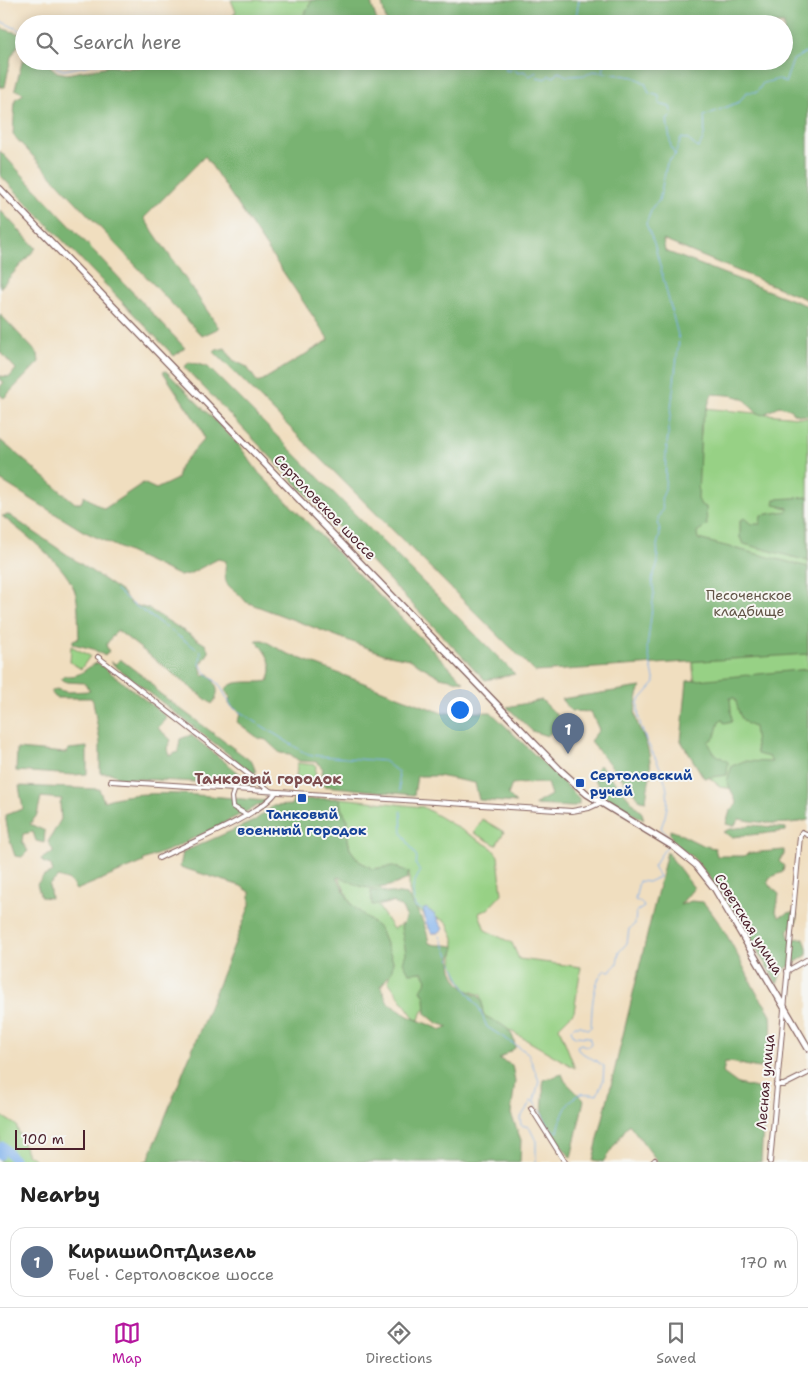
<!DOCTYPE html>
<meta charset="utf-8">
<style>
:root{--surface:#fff;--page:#f6f6f6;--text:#222;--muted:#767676;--line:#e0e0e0;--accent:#b5179e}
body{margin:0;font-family:"Shantell Sans",sans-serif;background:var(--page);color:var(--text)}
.scale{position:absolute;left:15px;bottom:12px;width:70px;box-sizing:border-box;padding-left:5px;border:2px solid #4a1f2b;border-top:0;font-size:14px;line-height:18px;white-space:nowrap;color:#4a1f2b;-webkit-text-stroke:4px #f6f6f2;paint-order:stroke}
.you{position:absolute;left:459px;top:709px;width:18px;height:18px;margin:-12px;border:4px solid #fff;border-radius:50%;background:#1a73e8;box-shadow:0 0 0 8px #1a73e833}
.badge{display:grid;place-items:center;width:32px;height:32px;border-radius:50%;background:var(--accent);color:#fff;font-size:16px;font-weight:700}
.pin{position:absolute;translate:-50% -41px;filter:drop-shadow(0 1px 2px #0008)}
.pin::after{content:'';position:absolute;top:26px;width:18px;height:15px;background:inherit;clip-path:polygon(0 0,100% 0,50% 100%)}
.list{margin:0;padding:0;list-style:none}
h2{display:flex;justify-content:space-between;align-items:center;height:65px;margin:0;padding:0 20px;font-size:21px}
h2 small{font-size:16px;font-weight:400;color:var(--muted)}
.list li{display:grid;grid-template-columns:32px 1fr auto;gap:15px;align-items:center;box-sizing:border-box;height:70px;margin:0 10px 10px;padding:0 10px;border:1px solid var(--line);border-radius:15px}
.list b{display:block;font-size:19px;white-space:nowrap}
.list p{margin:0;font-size:16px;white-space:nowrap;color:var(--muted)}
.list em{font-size:16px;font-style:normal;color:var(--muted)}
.icon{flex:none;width:28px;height:28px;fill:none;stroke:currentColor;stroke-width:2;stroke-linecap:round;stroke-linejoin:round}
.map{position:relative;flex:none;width:808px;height:1162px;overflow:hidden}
.search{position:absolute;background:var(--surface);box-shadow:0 2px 12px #0003;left:15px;right:15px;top:15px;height:55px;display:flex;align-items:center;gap:12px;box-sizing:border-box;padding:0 18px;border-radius:28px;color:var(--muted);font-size:19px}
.sheet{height:145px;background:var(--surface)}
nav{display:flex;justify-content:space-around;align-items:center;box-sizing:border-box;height:70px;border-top:1px solid var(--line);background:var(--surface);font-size:14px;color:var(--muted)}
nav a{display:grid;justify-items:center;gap:2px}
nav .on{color:var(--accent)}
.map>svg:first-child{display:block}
</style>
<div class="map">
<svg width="808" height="1162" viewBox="0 0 808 1162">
<rect width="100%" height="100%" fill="#f6f6f2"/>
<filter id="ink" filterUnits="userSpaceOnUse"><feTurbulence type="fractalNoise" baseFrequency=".02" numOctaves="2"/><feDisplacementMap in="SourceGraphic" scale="10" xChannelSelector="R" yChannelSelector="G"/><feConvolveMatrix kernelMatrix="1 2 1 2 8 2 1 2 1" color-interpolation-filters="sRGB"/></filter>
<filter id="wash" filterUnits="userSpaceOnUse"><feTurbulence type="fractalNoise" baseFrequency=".0096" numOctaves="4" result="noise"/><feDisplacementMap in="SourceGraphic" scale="20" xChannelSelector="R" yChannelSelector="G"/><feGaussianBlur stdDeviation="1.12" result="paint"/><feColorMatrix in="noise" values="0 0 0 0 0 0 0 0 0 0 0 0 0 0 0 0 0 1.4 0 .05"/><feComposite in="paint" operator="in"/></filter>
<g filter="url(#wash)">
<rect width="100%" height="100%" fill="#f0debf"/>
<g fill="#97d185" stroke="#707858">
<path d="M 231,0 L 312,0 L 299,24 L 224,24 L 236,12 Z"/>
<path d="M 703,408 L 808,418 L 808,763 L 804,821 L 796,822 L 739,790 L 721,787 L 707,776 L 693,669 L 689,570 Z"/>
<path d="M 71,646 L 90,656 L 81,669 L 70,662 Z"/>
<path d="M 297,763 L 316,765 L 315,779 L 296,778 Z"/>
<path d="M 340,798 L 423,807 L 492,848 L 498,856 L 502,894 L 488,909 L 479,913 L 485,930 L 512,943 L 519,959 L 581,967 L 574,1012 L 559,1027 L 575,1068 L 483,1015 L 481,995 L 466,990 L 457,976 L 453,964 L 454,939 L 447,922 L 433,916 L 429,918 L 413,907 L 409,889 L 409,872 L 393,866 L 373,869 L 359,861 L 350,849 L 347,834 L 348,820 L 341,808 Z"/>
<path d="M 482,819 L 504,832 L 496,845 L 474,833 Z"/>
<path d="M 338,875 L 378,886 L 393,902 L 378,906 L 393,929 L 412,918 L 430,958 L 421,972 L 432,981 L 427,1008 L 421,1013 L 419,1020 L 415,1019 L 388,981 L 393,961 L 380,930 L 351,904 Z"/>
<path d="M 0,1115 L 16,1125 L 27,1154 L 39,1162 L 0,1162 Z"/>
</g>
<g fill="#79b372" stroke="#62694e">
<path d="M 312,0 L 370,0 L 378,24 L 299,24 Z"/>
<path d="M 381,0 L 808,0 L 808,300 L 663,240 L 665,251 L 808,306 L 808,416 L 794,414 L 791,409 L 779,406 L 763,415 C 751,411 753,407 745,400 C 736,394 722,395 712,394 L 701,425 L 698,499 L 701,505 L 706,507 L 707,525 L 697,532 L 698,539 L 808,567 L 808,654 L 535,672 L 213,351 L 225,348 L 233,360 L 247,367 L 258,383 L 329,340 L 205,156 L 144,218 L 219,328 L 202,336 L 13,135 L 15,99 L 24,94 L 15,89 L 24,55 L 24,61 L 44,61 L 57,72 L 67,74 L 110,66 L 128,68 L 141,67 L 148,61 L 784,61 L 784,24 L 387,24 Z"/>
<path d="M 0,28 L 24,35 L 11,57 L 5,87 L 0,87 Z"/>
<path d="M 0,151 L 185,348 L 174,356 L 0,175 Z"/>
<path d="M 0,210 L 36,248 L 0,288 Z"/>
<path d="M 0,314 L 38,354 L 39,362 L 4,398 L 0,395 L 0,387 L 4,382 L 0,380 L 0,376 L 10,377 L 16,369 L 0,352 Z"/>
<path d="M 190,362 L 208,367 L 515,674 L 485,680 L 184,367 Z"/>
<path d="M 166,371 L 238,444 L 259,473 L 464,682 L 440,677 L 409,659 L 384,654 L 246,602 C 231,582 222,593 226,561 L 218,559 L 189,574 L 180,576 L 83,531 L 0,480 L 0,440 L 75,503 L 81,503 L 84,496 L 104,509 L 143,483 L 156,489 L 177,479 L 180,466 L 204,439 L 201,429 L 163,372 Z"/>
<path d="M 808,497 L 808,561 L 744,544 L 740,538 L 740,521 L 744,518 L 751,524 L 760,524 L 761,515 L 787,511 L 788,508 L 774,505 L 775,499 Z"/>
<path d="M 9,515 L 122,592 L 131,604 L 149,609 L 206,645 L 209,652 L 200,666 L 203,675 L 209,674 C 217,685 221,693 212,704 L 117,630 L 106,645 L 109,651 L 105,656 L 93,649 L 73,644 L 73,640 L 79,638 C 78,625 79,609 76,595 C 69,566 25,535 2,516 Z"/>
<path d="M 256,640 L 263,640 L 286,653 L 442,713 L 491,712 L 579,798 L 579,804 L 572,807 L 534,805 L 551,795 L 547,783 L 512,784 L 508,795 L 516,803 L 479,800 L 475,783 L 438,776 L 417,776 L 414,795 L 324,786 L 319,782 L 323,769 L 317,762 L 299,761 L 290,754 L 280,753 L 266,740 L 258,738 L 237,722 L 241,713 L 229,704 L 230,696 L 225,690 C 233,678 253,684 268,681 C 276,665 266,653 256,640 Z"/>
<path d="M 120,659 L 149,681 L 159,693 L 252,762 L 256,772 L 254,774 L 110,662 L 116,664 Z"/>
<path d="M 98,663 L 167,717 L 158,728 L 171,740 L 167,748 L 169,756 L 178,752 L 180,739 L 191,735 L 254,785 L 120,778 L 111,773 L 100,773 L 100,742 L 93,701 L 91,698 L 56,698 L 51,692 L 56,689 L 67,692 L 90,691 L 84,683 L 67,682 L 61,679 C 66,674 70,677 76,675 C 84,673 89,665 98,663 Z"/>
<path d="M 808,669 L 808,820 C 785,826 761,823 739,819 L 734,826 L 726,824 L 730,811 L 737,804 L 727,781 L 732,766 L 744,761 L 772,762 L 769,757 L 757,754 L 754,727 C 739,722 739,712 735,698 L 730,698 L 732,721 L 724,723 L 723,720 L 719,721 L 715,737 L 708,742 L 714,753 L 728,762 L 727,775 L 704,778 L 681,741 L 687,681 Z"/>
<path d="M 641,687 C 625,726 648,729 650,762 C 652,774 647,789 646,801 L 640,800 L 590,741 L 599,730 L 591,712 L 571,711 L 561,699 Z"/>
<path d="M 542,700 L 564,722 L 547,736 L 532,731 L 507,707 Z"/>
<path d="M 87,747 L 87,774 L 73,775 L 16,771 L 17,749 L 66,753 L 69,749 Z"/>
<path d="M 600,765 L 642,813 L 644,820 L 608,800 L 591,774 Z"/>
<path d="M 19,786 L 99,789 L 104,801 C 146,786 221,798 267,801 L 174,848 L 143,860 L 144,862 L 76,890 L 70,881 L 58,877 L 49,885 L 51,898 L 41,897 L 37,884 L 44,876 L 53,872 L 51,865 L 44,863 L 41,859 L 54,852 L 48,842 L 61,819 L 60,804 L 62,799 L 41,797 L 37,815 L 30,824 L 45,831 L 44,843 L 36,841 L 33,832 L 23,834 L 22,842 L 28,851 L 22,857 L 15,856 L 9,838 L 5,815 L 23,809 Z"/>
<path d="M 340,798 L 341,808 L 348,820 L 347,834 L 350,849 L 359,861 L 373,869 L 393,866 L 409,872 L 407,879 C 394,886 378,890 363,887 C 354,885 347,878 337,877 L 351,904 L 380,929 L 393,961 L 392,971 L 381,986 L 388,1003 L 408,1016 L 442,1030 L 449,1027 L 437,1023 L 426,1014 L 425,997 L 421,990 L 427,980 L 423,972 L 409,973 L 403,962 L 406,953 L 401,928 L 406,916 L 402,908 L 393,902 L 372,905 L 371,890 L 407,895 C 418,911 426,924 429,943 C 438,947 446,943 455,947 C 454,952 450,958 451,962 C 452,979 463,991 479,996 L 482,1000 L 483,1015 C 499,1024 514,1026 515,1048 L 499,1059 L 512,1065 L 515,1081 L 511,1114 L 521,1140 L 520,1162 L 142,1162 L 148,1160 L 250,905 L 250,892 L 241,886 L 180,867 L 183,852 L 254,821 L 273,806 L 291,805 L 293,800 Z"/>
<path d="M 751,825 L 786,828 L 786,831 L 732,837 L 723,832 C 731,827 741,829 751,825 Z"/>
<path d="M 670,830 C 686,835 698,846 715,848 L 717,856 L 744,856 L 749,853 L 784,850 L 784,855 L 779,861 L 784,866 L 783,872 L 769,878 L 768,884 L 779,894 L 776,912 L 779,917 L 791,912 L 797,914 L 797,921 L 789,929 L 788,936 L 792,939 L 804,938 L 807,948 L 807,955 L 782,971 L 777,984 C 752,942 728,899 696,861 C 689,852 668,843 670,830 Z"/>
<path d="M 667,852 L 694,888 L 680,905 L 691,901 L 703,902 C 728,931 738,957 755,990 C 759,998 769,1008 771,1016 C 773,1033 769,1054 761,1068 C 748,1067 738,1062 725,1062 L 723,1073 L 738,1084 L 765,1090 L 761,1162 L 658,1162 L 629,1124 L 603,1162 L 593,1160 Z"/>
<path d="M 562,1074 L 565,1081 L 584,1100 L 571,1158 C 555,1137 540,1127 543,1099 C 544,1092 542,1087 544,1080 Z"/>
</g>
<path fill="#81b2ed" stroke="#66688c" d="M 426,908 L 434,914 L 443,929 L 438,933 L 432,933 L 426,923 L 423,910 Z"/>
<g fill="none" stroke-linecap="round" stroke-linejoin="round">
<g stroke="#81b2ed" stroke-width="1">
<path d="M 579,0 L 576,17 L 581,24"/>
<path d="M 0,21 L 24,32"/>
<path d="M 52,61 L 57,68 L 64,70 L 101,63 L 117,64 L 135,61"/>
<path d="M 488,61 L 507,66 L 505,70 L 509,71 L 513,68 L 518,73 L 524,71 L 530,76 L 536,72 L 537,77 L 546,79 L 549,75 L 554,77 L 559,72 L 567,76 L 586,75 L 593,71 L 634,77 L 645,83 L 649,93 L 659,96 L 659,104 L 670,107 L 672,115 L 667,120 L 671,147 L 675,155 L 667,163 L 659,201 L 653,206 L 646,224 L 654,243 L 679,339 L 666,452 L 665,490 L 661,499 L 663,508 L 658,518 L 660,535 L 657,545 L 658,563 L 652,579 L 654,593 L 647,648 L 655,683 L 638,702 C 635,751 685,771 661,828 L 668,836 L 668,839"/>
<path d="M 603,73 L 605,61"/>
<path d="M 675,155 L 681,138 L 687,139 L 698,148 C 706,139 705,127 704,116 L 739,102 L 747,92 L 757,92 L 763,83 L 779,79 L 785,83 L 793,60 L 808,51"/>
<path d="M 116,590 L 128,600"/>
<path d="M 130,602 L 201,652 L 200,664 L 206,673 L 219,684 L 232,707 L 308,755 L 384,761 L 398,772 L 400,791"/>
<path d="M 401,811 L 402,833 L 417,857 L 416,865 L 420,872 C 411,887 412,889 415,907 L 423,910"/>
<path d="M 440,936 L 462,984 L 479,1008 L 487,1027 L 528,1053 L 539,1081 L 534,1101"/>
<path d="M 536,1162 L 536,1141 L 529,1127 L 521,1125 L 520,1119 L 531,1101 L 534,1102 L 551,1129 L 558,1132 C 560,1120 567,1098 581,1094 C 585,1093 593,1094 597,1095 L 603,1081 L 604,1066 L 579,1051 L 577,1046 L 581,1044 L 588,1047 L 591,1043 L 589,1037 L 574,1036 L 571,1030 L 575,1026 L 581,1026 L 587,1029 L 591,1027 C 592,1010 592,982 605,970 L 610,971 L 617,964 L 619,952 L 627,943 L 629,929 L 635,924 L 636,912 L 644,907 L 641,902 L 635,900 L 639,881 L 648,882 L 659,877 L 653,866 L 667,846"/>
</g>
<path stroke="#81b2ed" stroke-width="9" d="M 0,1155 L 3,1146 L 16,1162"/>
</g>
</g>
<g filter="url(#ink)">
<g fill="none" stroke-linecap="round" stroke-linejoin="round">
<g stroke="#84625f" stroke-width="6">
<g id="minor">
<path d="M 98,657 L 270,791"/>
<path d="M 111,781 L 572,811 L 589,808 L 600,803"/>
<path d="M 235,788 L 232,797 L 233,807 L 247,815"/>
<path d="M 159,858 C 187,844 261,815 276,792"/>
<path d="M 787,971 L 808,959"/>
<path d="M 776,1085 L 784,1085 L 808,1073"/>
<path d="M 531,1108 L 565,1162"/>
<path d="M 653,1162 L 655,1160"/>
<path d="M 770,1162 L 800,836 L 802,832 L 808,835"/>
</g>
</g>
<g stroke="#84625f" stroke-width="8">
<path id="secondary" d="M 0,189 L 559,769 L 587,794 L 674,847 L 696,865 L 715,889 L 808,1048"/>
</g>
<use href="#minor" stroke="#fff" stroke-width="4"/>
<use href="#secondary" stroke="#fff" stroke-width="5.5"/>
</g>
</g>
<g fill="#1a4fb4" stroke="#f6f6f2" stroke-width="2">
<rect x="575" y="778" width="10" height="10" rx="2.5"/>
<rect x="297" y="793" width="10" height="10" rx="2.5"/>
</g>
<g text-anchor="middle" stroke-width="4" stroke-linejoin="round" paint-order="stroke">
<g font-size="14" fill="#4a1f2b" stroke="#f6f6f2">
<text transform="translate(325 507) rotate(46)" y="5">Сертоловское шоссе</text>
<text transform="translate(749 924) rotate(58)" y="5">Советская улица</text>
<text transform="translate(765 1082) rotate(-85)" y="5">Лесная улица</text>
</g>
<g font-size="14" fill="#615446" stroke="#f6f6f2">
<text x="749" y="600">Песоченское<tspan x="749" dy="16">кладбище</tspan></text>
</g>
<g font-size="14" font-weight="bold" fill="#164399" stroke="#f6f6f2" text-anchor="start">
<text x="590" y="780">Сертоловский<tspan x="590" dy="16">ручей</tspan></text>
<text x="302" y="819" text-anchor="middle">Танковый<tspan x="302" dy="16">военный городок</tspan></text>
</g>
<g font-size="15" font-weight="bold" fill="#7e4e4f" stroke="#f6f6f2">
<text x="268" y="784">Танковый городок</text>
</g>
</g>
</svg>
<div class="scale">100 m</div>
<div class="you"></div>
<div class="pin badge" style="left:568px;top:754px;background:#5c6f8a">1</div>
<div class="search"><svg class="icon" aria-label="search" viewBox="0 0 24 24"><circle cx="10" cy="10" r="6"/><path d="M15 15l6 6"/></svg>Search here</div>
</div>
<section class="sheet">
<h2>Nearby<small></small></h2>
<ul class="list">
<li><span class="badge" style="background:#5c6f8a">1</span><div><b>КиришиОптДизель</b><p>Fuel · Сертоловское шоссе</p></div><em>170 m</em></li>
</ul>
</section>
<nav>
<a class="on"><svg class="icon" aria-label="map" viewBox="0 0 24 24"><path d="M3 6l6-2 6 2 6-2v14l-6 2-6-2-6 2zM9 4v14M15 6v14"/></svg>Map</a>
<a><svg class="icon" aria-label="directions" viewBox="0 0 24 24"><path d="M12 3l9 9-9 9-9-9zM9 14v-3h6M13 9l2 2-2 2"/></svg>Directions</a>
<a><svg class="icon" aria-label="saved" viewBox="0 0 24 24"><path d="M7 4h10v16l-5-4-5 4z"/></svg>Saved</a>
</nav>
